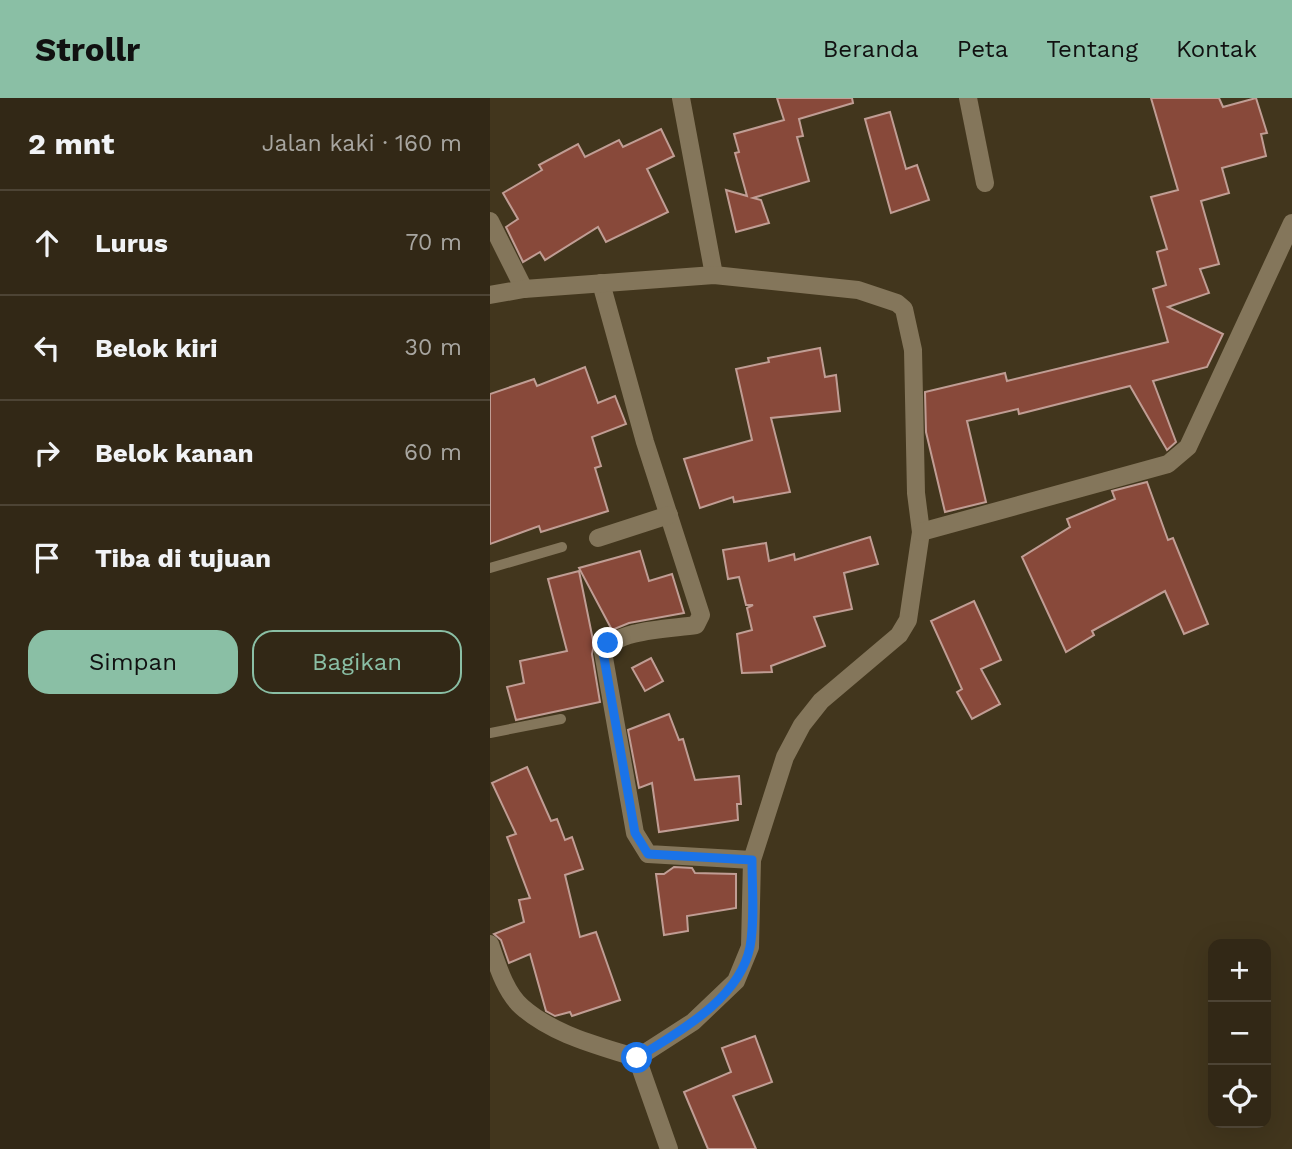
<!DOCTYPE html>
<html lang="id">
<meta charset="utf-8">
<style>
:root{--surface:#322816;--page:#3d3423;--text:#f1f3f6;--muted:#a8a6a1;--line:#4d4435;--accent:#8abfa5}
body{margin:0;font-family:"Work Sans",sans-serif;background:var(--page);color:var(--text)}
.controls{position:absolute;right:21px;bottom:21px;display:grid;overflow:hidden;border-radius:14px;box-shadow:0 7px 28px #0002}
.controls button{width:63px;height:63px;display:grid;place-items:center;padding:0;border:0;border-bottom:2px solid var(--line);background:var(--surface);color:var(--text);font:35px sans-serif}
.stop{position:absolute;width:21px;height:21px;margin:-16px;border:5px solid #1a73e8;border-radius:50%;background:#fff}
.stop.end{background:#1a73e8;border-color:#fff;box-shadow:0 2px 7px #0008}
.list{margin:0;padding:0;list-style:none}
h2{display:flex;justify-content:space-between;align-items:center;height:91px;margin:0;padding:0 28px;font-size:30px}
h2 small{font-size:23px;font-weight:400;color:var(--muted)}
.list li{display:grid;grid-template-columns:46px 1fr auto;gap:21px;align-items:center;box-sizing:border-box;height:105px;padding:0 28px;border-top:2px solid var(--line)}
.list b{display:block;font-size:26px;white-space:nowrap}
.list em{font-size:23px;font-style:normal;color:var(--muted)}
.actions{display:flex;gap:14px;padding:21px 28px}
.actions a{flex:1;padding:16px 0;border:2px solid var(--accent);border-radius:21px;text-align:center;font-size:24px;color:var(--accent)}
.actions .main{background:var(--accent);color:#111}
.icon{flex:none;width:38px;height:38px;fill:none;stroke:currentColor;stroke-width:2;stroke-linecap:round;stroke-linejoin:round}
.map{position:relative;flex:none;width:802px;height:1051px;overflow:hidden}
header{display:flex;align-items:center;gap:42px;box-sizing:border-box;height:98px;padding:0 35px;background:var(--accent);color:#111}
header strong{font-size:33px}
nav{display:flex;gap:38px;margin-inline-start:auto;font-size:24px}
main{display:flex}
aside{flex:1;background:var(--surface)}
.map>svg:first-child{display:block}
</style>
<header>
<strong>Strollr</strong>
<nav><a>Beranda</a><a>Peta</a><a>Tentang</a><a>Kontak</a></nav>
</header>
<main>
<aside>
<h2>2 mnt<small>Jalan kaki · 160 m</small></h2>
<ul class="list">
<li><svg class="icon" aria-label="ahead" viewBox="0 0 24 24"><path d="M12 20V5M6 11l6-6 6 6"/></svg><div><b>Lurus</b></div><em>70 m</em></li>
<li><svg class="icon" aria-label="left" viewBox="0 0 24 24"><path d="M17 20v-9H6M10 6l-5 5 5 5"/></svg><div><b>Belok kiri</b></div><em>30 m</em></li>
<li><svg class="icon" aria-label="right" viewBox="0 0 24 24"><path d="M7 20v-9h11M14 6l5 5-5 5"/></svg><div><b>Belok kanan</b></div><em>60 m</em></li>
<li><svg class="icon" aria-label="arrive" viewBox="0 0 24 24"><path d="M6 21V4h12l-3 4 3 4H6"/></svg><div><b>Tiba di tujuan</b></div></li>
</ul>
<div class="actions"><a class="main">Simpan</a><a>Bagikan</a></div>
</aside>
<div class="map">
<svg width="802" height="1051" viewBox="0 0 802 1051">
<rect width="100%" height="100%" fill="#42361d"/>
<g fill="#88493a" stroke="#c09d94" stroke-width="2">
<path d="M 287,0 L 362,0 L 363,5 L 309,21 L 313,38 L 307,39 L 319,83 L 263,100 L 271,102 L 279,125 L 246,134 L 236,92 L 257,98 L 245,55 L 249,54 L 244,36 L 294,22 Z"/>
<path d="M 661,0 L 729,0 L 733,9 L 766,0 L 777,35 L 771,36 L 776,58 L 732,70 L 739,95 L 711,103 L 729,166 L 710,171 L 719,195 L 678,209 L 733,236 L 717,269 L 663,283 L 686,344 L 677,352 L 640,288 L 529,316 L 528,311 L 477,323 L 496,404 L 455,414 L 436,334 L 435,294 L 515,275 L 517,283 L 678,244 L 663,191 L 676,187 L 667,154 L 677,151 L 661,99 L 688,92 Z"/>
<path d="M 400,14 L 416,71 L 427,67 L 439,102 L 401,115 L 375,21 Z"/>
<path d="M 171,31 L 184,58 L 157,71 L 178,114 L 116,144 L 108,129 L 55,162 L 50,154 L 33,164 L 16,129 L 28,121 L 13,95 L 52,72 L 49,67 L 88,46 L 95,59 L 129,42 L 133,49 Z"/>
<path d="M 330,250 L 335,279 L 346,277 L 350,313 L 281,320 L 300,394 L 244,404 L 243,399 L 210,410 L 194,361 L 262,342 L 246,271 L 279,264 L 278,260 Z"/>
<path d="M 95,269 L 108,305 L 125,298 L 136,326 L 102,339 L 111,368 L 105,370 L 118,413 L 51,434 L 49,428 L 0,446 L 0,296 L 44,281 L 47,288 Z"/>
<path d="M 657,384 L 678,442 L 683,440 L 718,526 L 694,536 L 675,493 L 602,533 L 604,537 L 576,554 L 532,459 L 580,429 L 577,421 L 625,401 L 622,393 Z"/>
<path d="M 380,439 L 388,466 L 354,475 L 362,511 L 324,519 L 335,548 L 281,568 L 282,574 L 252,575 L 247,536 L 262,532 L 257,510 L 263,507 L 256,507 L 249,479 L 238,481 L 233,452 L 276,445 L 279,463 L 304,456 L 305,462 Z"/>
<path d="M 150,453 L 159,483 L 182,476 L 194,515 L 139,525 L 122,532 L 89,470 Z"/>
<path d="M 89,473 L 104,547 L 102,556 L 110,604 L 26,622 L 17,589 L 34,585 L 30,563 L 77,553 L 58,481 Z"/>
<path d="M 484,503 L 511,562 L 491,571 L 510,606 L 482,621 L 467,594 L 472,591 L 441,523 Z"/>
<path d="M 161,560 L 173,583 L 155,593 L 142,570 Z"/>
<path d="M 179,616 L 189,642 L 193,641 L 205,682 L 249,678 L 251,706 L 247,706 L 248,722 L 169,734 L 162,685 L 149,690 L 138,632 Z"/>
<path d="M 37,669 L 61,723 L 67,721 L 75,742 L 82,739 L 93,771 L 75,777 L 90,839 L 106,834 L 130,902 L 82,918 L 80,914 L 65,918 L 56,913 L 40,856 L 19,865 L 11,842 L 4,836 L 34,824 L 29,802 L 40,800 L 17,739 L 26,736 L 2,685 Z"/>
<path d="M 184,769 L 202,770 L 205,775 L 246,776 L 246,810 L 197,818 L 198,833 L 174,837 L 166,776 L 174,776 Z"/>
<path d="M 265,938 L 282,984 L 243,998 L 266,1051 L 218,1051 L 194,994 L 241,974 L 232,950 Z"/>
</g>
<g fill="none" stroke-linecap="round" stroke-linejoin="round">
<g stroke="#84765b" stroke-width="10">
<path d="M 0,470 L 72,449"/>
<path d="M 0,635 L 71,621"/>
</g>
<g stroke="#84765b" stroke-width="18">
<path d="M 191,0 L 224,177"/>
<path d="M 478,0 L 495,85"/>
<path d="M 0,123 L 34,191"/>
<path d="M 111,185 L 155,344 L 211,517 L 206,527 C 181,531 126,531 113,554 L 145,735 L 158,756 L 262,762"/>
<path d="M 0,197 L 34,191 L 224,177 L 368,192 L 407,205 L 414,211 L 423,252 L 426,395 L 431,434 L 418,522 L 409,537 L 331,603 L 312,627 L 295,659 L 262,762 L 260,849 L 246,883 L 203,924 L 147,960 L 179,1051"/>
<path d="M 431,434 L 678,366 L 698,349 L 802,125"/>
<path d="M 108,440 L 179,417"/>
<path d="M 0,846 C 7,866 15,894 32,909 C 64,937 107,947 147,960"/>
</g>
</g>
<g fill="none" stroke-linecap="round" stroke-linejoin="round">
<path stroke="#1a73e8" stroke-width="9" d="M 118,545 L 113,554 L 145,735 L 158,756 L 262,762 C 262,789 265,822 260,849 C 249,902 188,934 147,960"/>
</g>
</svg>
<div class="controls">
<button>+</button>
<button>−</button>
<button><svg class="icon" aria-label="locate" viewBox="0 0 24 24"><circle cx="12" cy="12" r="6"/><path d="M12 2v4M12 18v4M2 12h4M18 12h4"/></svg></button>
</div>
<div class="stop" style="left:147px;top:960px"></div>
<div class="stop end" style="left:118px;top:545px"></div>
</div>
</main>
